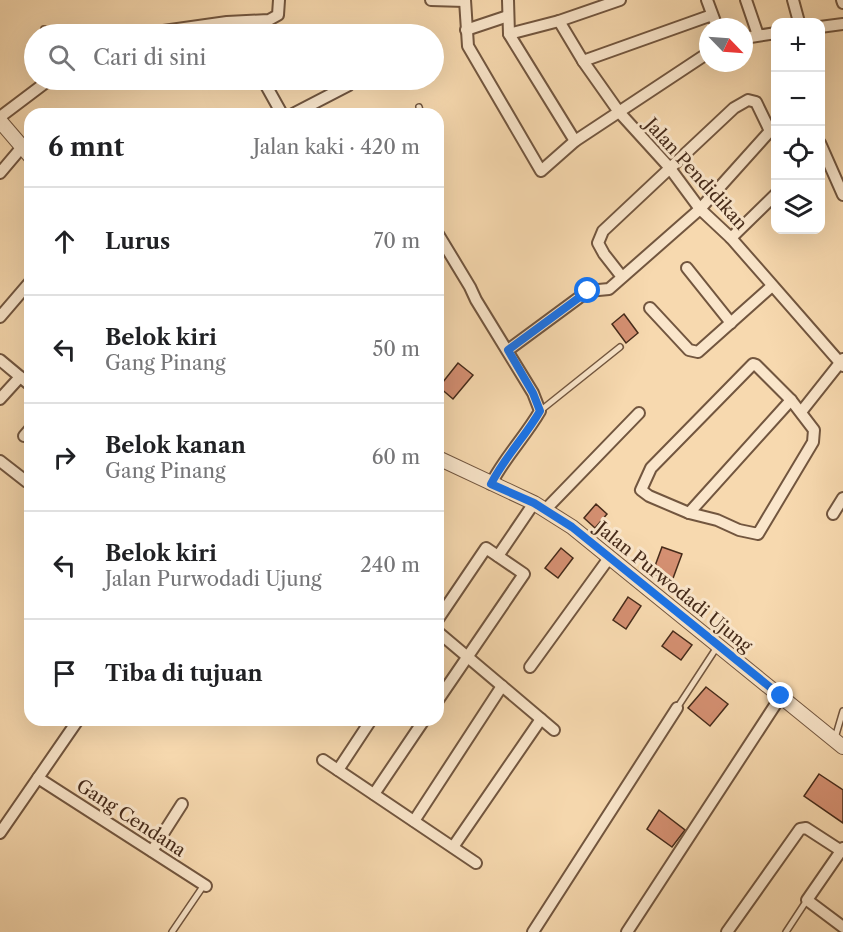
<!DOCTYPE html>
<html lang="id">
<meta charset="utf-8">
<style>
:root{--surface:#fff;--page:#f6f6f6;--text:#202124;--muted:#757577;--line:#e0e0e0}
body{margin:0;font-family:"Libre Caslon Text",serif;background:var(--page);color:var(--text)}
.controls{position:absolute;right:18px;top:18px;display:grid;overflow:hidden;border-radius:12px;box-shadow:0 6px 24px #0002}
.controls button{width:54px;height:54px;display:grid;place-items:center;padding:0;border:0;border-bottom:2px solid var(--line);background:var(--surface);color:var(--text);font:30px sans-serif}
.compass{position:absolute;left:699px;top:18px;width:54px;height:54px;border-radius:50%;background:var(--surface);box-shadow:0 6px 24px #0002;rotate:115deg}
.stop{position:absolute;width:18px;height:18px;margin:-14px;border:4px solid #1a73e8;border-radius:50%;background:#fff}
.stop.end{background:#1a73e8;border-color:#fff;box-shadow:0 2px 6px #0008}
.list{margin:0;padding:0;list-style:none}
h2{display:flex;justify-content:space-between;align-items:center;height:78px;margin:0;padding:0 24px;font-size:26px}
h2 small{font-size:20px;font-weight:400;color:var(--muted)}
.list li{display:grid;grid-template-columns:39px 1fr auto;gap:18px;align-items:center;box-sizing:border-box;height:108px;padding:0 24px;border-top:2px solid var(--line)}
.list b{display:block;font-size:22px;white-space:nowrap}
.list p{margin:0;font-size:20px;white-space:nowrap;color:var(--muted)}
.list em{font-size:20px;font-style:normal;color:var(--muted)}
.icon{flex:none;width:33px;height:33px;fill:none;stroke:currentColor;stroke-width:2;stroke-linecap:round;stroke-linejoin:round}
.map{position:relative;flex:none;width:843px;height:932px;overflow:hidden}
.search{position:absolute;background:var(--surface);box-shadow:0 6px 24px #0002;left:24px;top:24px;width:420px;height:66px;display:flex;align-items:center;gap:15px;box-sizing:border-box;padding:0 21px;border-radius:33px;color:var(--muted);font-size:22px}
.panel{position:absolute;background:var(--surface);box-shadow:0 6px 24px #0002;left:24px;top:108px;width:420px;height:618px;border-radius:18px}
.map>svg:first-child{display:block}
</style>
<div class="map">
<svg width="843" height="932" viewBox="0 0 843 932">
<rect width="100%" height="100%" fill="#f7d9af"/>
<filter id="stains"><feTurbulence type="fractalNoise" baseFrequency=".00333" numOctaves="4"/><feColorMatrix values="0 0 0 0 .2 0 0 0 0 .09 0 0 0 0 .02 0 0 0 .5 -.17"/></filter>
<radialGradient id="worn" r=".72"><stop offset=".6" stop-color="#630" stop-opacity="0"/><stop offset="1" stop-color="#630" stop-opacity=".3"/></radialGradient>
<g fill="#d59072" stroke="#462b1a" stroke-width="1.5">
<path d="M 624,314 L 638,333 L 626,343 L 612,324 Z"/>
<path d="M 458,363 L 473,375 L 453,399 L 439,387 Z"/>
<path d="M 596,504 L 607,514 L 595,528 L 584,518 Z"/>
<path d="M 662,547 L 682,554 L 672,581 L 652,574 Z"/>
<path d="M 561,548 L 573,558 L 558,578 L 545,568 Z"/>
<path d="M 628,597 L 641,606 L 626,629 L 613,620 Z"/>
<path d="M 673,631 L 692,645 L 681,660 L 662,646 Z"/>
<path d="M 706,687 L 728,704 L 710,726 L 688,708 Z"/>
<path d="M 819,774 L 843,790 L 843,823 L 804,796 Z"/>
<path d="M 659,810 L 685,830 L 672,847 L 647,829 Z"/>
</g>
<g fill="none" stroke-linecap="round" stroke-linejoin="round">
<g stroke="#72563f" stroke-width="8">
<g id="service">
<path d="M 44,29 L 44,34"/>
<path d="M 419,107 L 421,114"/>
<path d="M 540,411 L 620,347"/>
<path d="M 677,708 L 717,647"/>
<path d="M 835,738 L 843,711"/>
<path d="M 172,932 L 204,885"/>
<path d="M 786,932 L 807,900"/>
</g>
</g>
<g stroke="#72563f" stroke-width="14">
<g id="minor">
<path d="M 431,0 L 465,1"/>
<path d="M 465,0 L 468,46 L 541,171 L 575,141 L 708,53"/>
<path d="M 508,0 L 509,34 L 575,141"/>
<path d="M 707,0 L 717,27"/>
<path d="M 746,0 L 758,35"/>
<path d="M 793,0 L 799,22"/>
<path d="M 842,0 L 843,3"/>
<path d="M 559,21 L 583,61 L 619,112 L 669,167 L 700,209 L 731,238 L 843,366"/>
<path d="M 820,27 L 843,24"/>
<path d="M 466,30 L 508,16"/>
<path d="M 142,34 L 227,22 L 269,20 L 278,15 L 279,0"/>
<path d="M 509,34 L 559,21 L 620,0"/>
<path d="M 744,38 L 776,33"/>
<path d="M 583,61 L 712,15"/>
<path d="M 263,80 L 282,114"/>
<path d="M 293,114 L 349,85"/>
<path d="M 0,117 L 49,80"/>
<path d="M 820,143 L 843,195"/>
<path d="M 0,173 L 22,147"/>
<path d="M 438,234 L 470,287 L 476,300 L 533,393 L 540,411 C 525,437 504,458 491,484"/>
<path d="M 731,238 L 776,194"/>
<path d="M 687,268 L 731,323"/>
<path d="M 650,308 L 689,350 L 698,352 L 772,286"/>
<path d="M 0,317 L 30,282"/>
<path d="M 508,350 L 588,291 L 609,289 L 700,209 L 770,131 L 756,102 L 748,100 L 734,108 L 603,231 L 598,243 L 604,254 L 622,277"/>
<path d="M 0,360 L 30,385"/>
<path d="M 753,364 L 756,365 L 791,400 L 814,430 L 813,442 L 758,534 L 739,530 L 717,520 L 689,513 L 649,496 L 641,490 L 651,468 Z"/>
<path d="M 0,399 L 20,377"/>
<path d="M 801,412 L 843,359"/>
<path d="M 24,436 L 30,429"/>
<path d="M 0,461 L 27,482"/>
<path d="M 545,510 L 639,413"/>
<path d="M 689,513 L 791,400"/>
<path d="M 833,514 L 843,498"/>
<path d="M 498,556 L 534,503"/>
<path d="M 438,619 L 486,548 L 524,574 L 438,700"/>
<path d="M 438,632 L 554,730"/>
<path d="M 530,667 L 609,558"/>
<path d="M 323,760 L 476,863"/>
<path d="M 338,770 L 371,720"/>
<path d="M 38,778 L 206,886"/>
<path d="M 374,794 L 424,720"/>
<path d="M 414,821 L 502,686"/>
<path d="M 0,833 L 78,720"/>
<path d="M 453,847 L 541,719"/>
<path d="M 843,848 L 807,900 L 843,927"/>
<path d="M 152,851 L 182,804"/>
<path d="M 533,932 L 677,708"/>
<path d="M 627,932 L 781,696"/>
<path d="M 727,932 L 800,829 L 806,828 L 843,852"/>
</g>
</g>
<g stroke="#72563f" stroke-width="16">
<g id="tertiary">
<path d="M 0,121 L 30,156"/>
<path d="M 438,458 L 534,503 L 572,527 L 843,747"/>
</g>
</g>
<use href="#service" stroke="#fae6cb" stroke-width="5"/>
<use href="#minor" stroke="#fae6cb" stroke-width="10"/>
<use href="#tertiary" stroke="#fae6cb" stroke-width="14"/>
</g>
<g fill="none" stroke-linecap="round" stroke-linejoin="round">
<path stroke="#1a73e8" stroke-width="8" d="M 588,291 L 508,350 L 533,393 L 540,411 C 525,437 504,458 491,484 L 534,503 L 572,527 L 781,696"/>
</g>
<g text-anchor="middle" stroke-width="6" stroke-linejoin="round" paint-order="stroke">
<g font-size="18" fill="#462b1a" stroke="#fae6cb">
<text transform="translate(696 174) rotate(48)" y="6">Jalan Pendidikan</text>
<text transform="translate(674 587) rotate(39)" y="6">Jalan Purwodadi Ujung</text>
<text transform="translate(131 818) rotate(33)" y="6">Gang Cendana</text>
</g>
</g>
<rect width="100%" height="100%" filter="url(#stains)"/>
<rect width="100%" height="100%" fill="url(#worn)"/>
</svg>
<div class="controls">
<button>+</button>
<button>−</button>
<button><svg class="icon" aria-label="locate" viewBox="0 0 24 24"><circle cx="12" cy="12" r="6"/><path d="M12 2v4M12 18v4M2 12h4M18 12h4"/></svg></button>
<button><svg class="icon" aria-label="layers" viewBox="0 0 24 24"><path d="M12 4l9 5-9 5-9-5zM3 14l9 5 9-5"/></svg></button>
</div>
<svg class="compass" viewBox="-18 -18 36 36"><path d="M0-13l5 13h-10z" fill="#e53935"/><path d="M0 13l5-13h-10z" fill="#757577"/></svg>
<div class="stop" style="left:588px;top:291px"></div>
<div class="stop end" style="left:781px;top:696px"></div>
<div class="search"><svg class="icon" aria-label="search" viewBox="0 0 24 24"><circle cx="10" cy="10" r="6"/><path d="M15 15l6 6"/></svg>Cari di sini</div>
<section class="panel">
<h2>6 mnt<small>Jalan kaki · 420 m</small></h2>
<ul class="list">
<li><svg class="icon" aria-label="ahead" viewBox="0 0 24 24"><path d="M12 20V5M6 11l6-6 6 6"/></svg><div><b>Lurus</b></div><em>70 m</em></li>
<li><svg class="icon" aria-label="left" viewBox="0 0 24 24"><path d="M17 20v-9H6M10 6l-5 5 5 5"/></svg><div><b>Belok kiri</b><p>Gang Pinang</p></div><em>50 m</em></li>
<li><svg class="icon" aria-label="right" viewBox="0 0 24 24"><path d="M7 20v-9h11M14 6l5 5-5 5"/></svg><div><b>Belok kanan</b><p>Gang Pinang</p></div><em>60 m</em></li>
<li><svg class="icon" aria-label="left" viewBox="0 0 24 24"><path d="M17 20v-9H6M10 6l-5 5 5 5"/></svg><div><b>Belok kiri</b><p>Jalan Purwodadi Ujung</p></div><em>240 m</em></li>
<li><svg class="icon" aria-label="arrive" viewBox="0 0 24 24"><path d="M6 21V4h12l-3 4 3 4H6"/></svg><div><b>Tiba di tujuan</b></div></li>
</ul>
</section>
</div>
